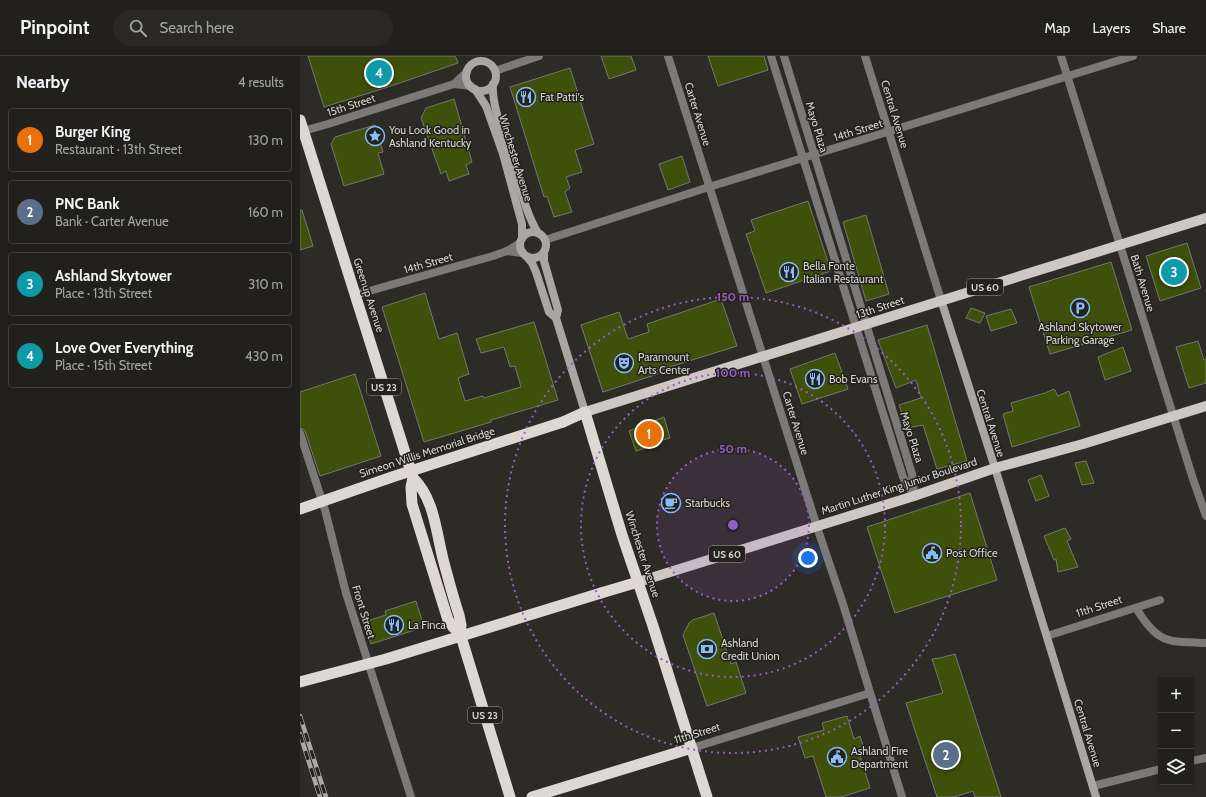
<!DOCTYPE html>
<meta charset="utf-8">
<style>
:root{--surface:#22201c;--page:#2a2825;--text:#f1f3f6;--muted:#a2a3a3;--line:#3f3e3b;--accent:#87bbfb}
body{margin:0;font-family:Cabin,sans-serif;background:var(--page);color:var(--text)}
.controls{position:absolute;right:12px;bottom:12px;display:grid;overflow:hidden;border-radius:4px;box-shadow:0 2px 6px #0003}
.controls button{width:36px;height:36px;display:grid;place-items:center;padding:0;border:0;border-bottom:1px solid var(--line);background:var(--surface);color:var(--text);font:20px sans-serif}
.you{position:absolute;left:508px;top:502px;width:14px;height:14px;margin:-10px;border:3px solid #fff;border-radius:50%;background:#1a73e8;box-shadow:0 0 0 6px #1a73e833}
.badge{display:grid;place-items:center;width:26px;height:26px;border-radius:50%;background:var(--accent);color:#fff;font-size:13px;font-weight:700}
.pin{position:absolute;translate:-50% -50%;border:2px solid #fff;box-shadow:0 1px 4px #0006}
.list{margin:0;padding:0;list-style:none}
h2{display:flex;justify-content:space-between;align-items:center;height:52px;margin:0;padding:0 16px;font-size:17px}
h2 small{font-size:13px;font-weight:400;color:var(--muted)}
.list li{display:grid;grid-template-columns:26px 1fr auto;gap:12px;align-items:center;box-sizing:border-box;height:64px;margin:0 8px 8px;padding:0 8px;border:1px solid var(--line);border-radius:4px}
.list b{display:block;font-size:15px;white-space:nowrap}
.list p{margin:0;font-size:13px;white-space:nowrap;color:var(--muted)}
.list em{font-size:13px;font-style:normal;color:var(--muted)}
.icon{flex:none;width:22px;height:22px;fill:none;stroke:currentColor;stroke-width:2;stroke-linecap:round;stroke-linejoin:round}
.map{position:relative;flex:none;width:906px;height:741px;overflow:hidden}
header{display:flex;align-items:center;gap:24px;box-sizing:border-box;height:56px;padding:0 20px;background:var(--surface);border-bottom:1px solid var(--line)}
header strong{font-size:19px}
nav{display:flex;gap:22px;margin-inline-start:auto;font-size:14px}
.search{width:280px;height:36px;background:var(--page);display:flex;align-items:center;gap:10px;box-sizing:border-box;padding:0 14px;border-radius:22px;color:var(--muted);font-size:15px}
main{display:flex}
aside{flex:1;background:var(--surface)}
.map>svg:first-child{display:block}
</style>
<header>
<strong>Pinpoint</strong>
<div class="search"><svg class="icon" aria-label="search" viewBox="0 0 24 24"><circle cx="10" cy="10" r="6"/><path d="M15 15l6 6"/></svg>Search here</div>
<nav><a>Map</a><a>Layers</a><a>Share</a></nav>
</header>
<main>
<aside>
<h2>Nearby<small>4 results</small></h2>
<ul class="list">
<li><span class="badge" style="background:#e8710a">1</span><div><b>Burger King</b><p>Restaurant · 13th Street</p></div><em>130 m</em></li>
<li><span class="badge" style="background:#5c6f8a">2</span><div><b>PNC Bank</b><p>Bank · Carter Avenue</p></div><em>160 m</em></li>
<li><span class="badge" style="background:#0f9aa8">3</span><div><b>Ashland Skytower</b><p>Place · 13th Street</p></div><em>310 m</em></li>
<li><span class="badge" style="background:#0f9aa8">4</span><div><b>Love Over Everything</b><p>Place · 15th Street</p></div><em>430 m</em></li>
</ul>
</aside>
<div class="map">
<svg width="906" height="741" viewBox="0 0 906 741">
<rect width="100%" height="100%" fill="#2d2b26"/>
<g fill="#3e500a" stroke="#767872">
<path d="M 8,0 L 155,0 L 158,7 L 85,32 L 24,51 Z"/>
<path d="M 301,0 L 331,0 L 336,14 L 309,23 Z"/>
<path d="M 408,0 L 464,0 L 468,14 L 418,30 Z"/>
<path d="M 270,12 L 294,88 L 275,94 L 282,116 L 266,121 L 270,132 L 265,136 L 272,156 L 254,161 L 247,140 L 244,141 L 210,31 Z"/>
<path d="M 154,43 L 172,106 L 166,109 L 169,118 L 149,125 L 146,115 L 141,118 L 121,62 L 126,52 Z"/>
<path d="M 75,69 L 83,96 L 78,97 L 84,118 L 44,130 L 31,88 L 35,81 Z"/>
<path d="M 382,100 L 390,126 L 368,134 L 359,108 Z"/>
<path d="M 508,145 L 531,215 L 466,237 L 446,178 L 455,175 L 451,164 Z"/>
<path d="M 0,154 L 2,154 L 13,190 L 0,194 Z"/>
<path d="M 566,159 L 589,238 L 566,245 L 543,166 Z"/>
<path d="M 887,187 L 901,232 L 860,245 L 846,200 Z"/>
<path d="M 811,206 L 832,274 L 750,298 L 729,231 Z"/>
<path d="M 125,237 L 139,283 L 157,277 L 169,318 L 158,322 L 165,345 L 183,340 L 184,342 L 221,331 L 215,310 L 210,311 L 204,291 L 181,297 L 176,283 L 234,266 L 258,344 L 191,364 L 191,366 L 124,386 L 82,251 Z"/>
<path d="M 421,243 L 437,290 L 357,315 L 358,318 L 303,336 L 281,269 L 319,256 L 328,283 L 349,276 L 347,268 Z"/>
<path d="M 671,252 L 685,257 L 680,267 L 666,262 Z"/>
<path d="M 711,253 L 717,267 L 691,275 L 686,260 Z"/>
<path d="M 627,269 L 667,405 L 637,413 L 623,369 L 607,372 L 599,349 L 621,342 L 616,324 L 596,332 L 578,284 Z"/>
<path d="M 898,285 L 904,304 L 906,303 L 906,327 L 889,332 L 876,291 Z"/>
<path d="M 823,291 L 831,315 L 805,324 L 798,301 Z"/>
<path d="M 535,297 L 548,333 L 502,348 L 490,313 Z"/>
<path d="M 55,318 L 81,400 L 20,420 L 5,375 L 3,373 L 0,372 L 0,336 Z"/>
<path d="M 754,333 L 758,340 L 769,335 L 780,370 L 712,391 L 703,358 L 713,355 L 711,347 L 745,337 Z"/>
<path d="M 364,361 L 370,382 L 348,388 L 349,391 L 336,395 L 329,375 Z"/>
<path d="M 786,405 L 794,427 L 782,429 L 775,407 Z"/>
<path d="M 741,419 L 749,440 L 736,445 L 728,424 Z"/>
<path d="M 670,437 L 697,524 L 595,557 L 567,471 Z"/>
<path d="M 765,472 L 771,483 L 767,485 L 778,511 L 758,516 L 756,503 L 754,504 L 744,480 Z"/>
<path d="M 116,545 L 124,571 L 71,588 L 64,566 L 86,559 L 85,555 Z"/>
<path d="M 414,557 L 431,608 L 436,606 L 446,637 L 407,650 L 383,579 L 389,567 L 393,564 Z"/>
<path d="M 655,598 L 701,741 L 675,741 L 673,735 L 654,741 L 637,741 L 606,647 L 643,637 L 632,603 L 640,602 Z"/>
<path d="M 547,660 L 554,683 L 560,680 L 564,693 L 558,693 L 570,732 L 541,741 L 526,741 L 513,700 L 505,702 L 498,681 L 524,674 L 522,667 Z"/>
</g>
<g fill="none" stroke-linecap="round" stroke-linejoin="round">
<g stroke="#7c7a78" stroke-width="8">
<path d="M 471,0 L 603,421 L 614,440"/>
<path d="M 484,0 L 612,418 L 614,437"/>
<path d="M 761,0 L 893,423 L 906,460"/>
<path d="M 195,15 L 239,0"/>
<path d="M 154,28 L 171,30"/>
<path d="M 0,76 L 28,68 L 154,28 L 167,16"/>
<path d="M 245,184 L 409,131 L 833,0"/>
<path d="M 207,195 L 222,197"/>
<path d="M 55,239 L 193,200 L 207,195 L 220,187"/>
<path d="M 0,377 L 25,454 L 46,537 L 111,741"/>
<path d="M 836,552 C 857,587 867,586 906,587"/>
<path d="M 747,580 L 860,544"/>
<path d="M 392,692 L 570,637"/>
<path d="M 891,705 L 906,702"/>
<path d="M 793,730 L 861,713"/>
</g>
<g stroke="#7c7a78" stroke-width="8">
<path d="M 368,0 L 517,471 L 543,548 L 602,741"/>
<path d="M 565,0 L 641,244"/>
</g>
<g stroke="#aaa6a3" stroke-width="8">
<circle cx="181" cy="20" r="15"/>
<path d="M 193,28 C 191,50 206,84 212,105 C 220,129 225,156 238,177"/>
<path d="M 175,33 L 186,50 L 203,98 L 222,168 L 222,182"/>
<circle cx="233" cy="189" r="13"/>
<path d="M 244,197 L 244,205 L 258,254 L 256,262"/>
<path d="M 227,201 L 232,207 L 236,216 L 249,256 L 256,262 L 285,356"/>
<path d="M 641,244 L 695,412 L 796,741"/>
</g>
<g stroke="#cec8c4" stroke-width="10">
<path d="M 285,356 L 906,162"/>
<path d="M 338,526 L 614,440 L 695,412 L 783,388 L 906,350"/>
</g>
<g stroke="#ded8d4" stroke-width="11">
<path d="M 0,64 L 113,422 C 134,442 136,475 143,503 C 148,522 153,541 159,559 L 161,569 L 160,577 L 210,741"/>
<path d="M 263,366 L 285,356 L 322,479 L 353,570 L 407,741"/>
<path d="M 113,422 L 111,431 L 112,448 L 148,564 L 153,571 L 160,577"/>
<path d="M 301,537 L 338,526"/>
<path d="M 232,741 L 392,692"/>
</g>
<g stroke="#a9a8a4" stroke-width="4.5">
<g id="rail">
<path d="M 0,660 L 26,741"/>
<path d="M 0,678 L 20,741"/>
</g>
</g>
<use href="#rail" stroke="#23221d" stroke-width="3" stroke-dasharray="9" stroke-linecap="butt"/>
<g stroke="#ded8d4" stroke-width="11">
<path d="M 0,453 L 92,421 L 263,366"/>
<path d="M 0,626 L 86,603 L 301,537"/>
</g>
</g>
<circle cx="433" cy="469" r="76" fill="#965ec4" fill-opacity=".12"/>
<g fill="none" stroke="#965ec4" stroke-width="2" stroke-dasharray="2 4">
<circle cx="433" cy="469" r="76"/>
<circle cx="433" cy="469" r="152"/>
<circle cx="433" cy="469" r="228"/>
</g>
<defs>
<g id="restaurant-ring" transform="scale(1)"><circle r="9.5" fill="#23221d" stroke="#87bbfb" stroke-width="1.5"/><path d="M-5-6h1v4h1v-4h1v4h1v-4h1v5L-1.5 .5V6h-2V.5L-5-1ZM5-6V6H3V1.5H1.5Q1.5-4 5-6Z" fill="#87bbfb"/></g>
<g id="sight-ring" transform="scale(1)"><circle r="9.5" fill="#23221d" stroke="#87bbfb" stroke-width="1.5"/><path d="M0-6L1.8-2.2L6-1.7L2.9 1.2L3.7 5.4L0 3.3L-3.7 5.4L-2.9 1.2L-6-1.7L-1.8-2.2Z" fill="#87bbfb"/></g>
<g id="parking-ring" transform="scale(1)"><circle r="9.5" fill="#23221d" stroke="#87bbfb" stroke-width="1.5"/><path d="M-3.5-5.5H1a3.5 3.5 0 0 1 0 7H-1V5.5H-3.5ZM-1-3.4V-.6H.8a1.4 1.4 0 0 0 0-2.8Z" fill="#87bbfb"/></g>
<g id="theatre-ring" transform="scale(1)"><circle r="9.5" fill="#23221d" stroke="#87bbfb" stroke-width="1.5"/><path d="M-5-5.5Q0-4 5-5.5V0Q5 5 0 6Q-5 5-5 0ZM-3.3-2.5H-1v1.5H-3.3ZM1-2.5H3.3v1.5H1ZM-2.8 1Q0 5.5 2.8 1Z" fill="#87bbfb"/></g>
<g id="cafe-ring" transform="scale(1)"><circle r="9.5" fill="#23221d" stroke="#87bbfb" stroke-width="1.5"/><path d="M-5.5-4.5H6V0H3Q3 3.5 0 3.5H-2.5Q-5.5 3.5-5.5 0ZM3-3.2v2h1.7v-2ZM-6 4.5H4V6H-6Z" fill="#87bbfb"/></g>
<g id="civic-ring" transform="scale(1)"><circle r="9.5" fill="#23221d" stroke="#87bbfb" stroke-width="1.5"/><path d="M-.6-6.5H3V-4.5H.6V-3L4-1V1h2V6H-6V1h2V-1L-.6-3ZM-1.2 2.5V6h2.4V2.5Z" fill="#87bbfb"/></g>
<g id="bank-ring" transform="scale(1)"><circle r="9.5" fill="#23221d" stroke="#87bbfb" stroke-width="1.5"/><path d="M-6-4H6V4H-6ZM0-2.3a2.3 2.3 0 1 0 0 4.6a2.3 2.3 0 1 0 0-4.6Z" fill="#87bbfb"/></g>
</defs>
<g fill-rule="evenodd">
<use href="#restaurant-ring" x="226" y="41"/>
<use href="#sight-ring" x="75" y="80"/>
<use href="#restaurant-ring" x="489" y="216"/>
<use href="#parking-ring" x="780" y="252"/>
<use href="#theatre-ring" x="324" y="307"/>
<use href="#restaurant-ring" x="515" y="323"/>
<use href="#cafe-ring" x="371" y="447"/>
<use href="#civic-ring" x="632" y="497"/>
<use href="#restaurant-ring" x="94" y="569"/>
<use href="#bank-ring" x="407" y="593"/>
<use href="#civic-ring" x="537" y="701"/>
</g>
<g text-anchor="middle" stroke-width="3" stroke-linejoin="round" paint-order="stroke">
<g fill="#23221d" stroke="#a09f9a" stroke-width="1">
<rect x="667" y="223" width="36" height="16" rx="3"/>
<rect x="67" y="323" width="34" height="16" rx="3"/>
<rect x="409" y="490" width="36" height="16" rx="3"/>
<rect x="168" y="651" width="34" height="16" rx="3"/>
</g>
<g font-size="10" font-weight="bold" fill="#d5d4d0">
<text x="685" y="235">US 60</text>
<text x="84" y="335">US 23</text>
<text x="427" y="502">US 60</text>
<text x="185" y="663">US 23</text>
</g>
<g font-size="11" fill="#d5d4d0" stroke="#23221d" text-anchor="start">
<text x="240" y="45">Fat Patti's</text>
<text x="89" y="78">You Look Good in<tspan x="89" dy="13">Ashland Kentucky</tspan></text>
<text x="503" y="214">Bella Fonte<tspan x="503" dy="13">Italian Restaurant</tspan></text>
<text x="780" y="275" text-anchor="middle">Ashland Skytower<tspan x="780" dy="13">Parking Garage</tspan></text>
<text x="338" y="305">Paramount<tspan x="338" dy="13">Arts Center</tspan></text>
<text x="529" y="327">Bob Evans</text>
<text x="385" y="451">Starbucks</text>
<text x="646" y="501">Post Office</text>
<text x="108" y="573">La Finca</text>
<text x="421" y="591">Ashland<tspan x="421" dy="13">Credit Union</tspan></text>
<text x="551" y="699">Ashland Fire<tspan x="551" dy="13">Department</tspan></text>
</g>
<g font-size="11" fill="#d5d4d0" stroke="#23221d">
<text transform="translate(51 49) rotate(-18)" y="4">15th Street</text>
<text transform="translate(398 58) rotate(73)" y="4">Carter Avenue</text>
<text transform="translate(595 58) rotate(73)" y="4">Central Avenue</text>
<text transform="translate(517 71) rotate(73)" y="4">Mayo Plaza</text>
<text transform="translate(558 74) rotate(-17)" y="4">14th Street</text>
<text transform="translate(216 102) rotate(73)" y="4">Winchester Avenue</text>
<text transform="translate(128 207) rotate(-16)" y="4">14th Street</text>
<text transform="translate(843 227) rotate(73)" y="4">Bath Avenue</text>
<text transform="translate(69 239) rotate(72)" y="4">Greenup Avenue</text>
<text transform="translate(580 251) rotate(-18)" y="4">13th Street</text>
<text transform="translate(496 367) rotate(73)" y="4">Carter Avenue</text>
<text transform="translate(691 367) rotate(72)" y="4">Central Avenue</text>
<text transform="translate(612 381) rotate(72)" y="4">Mayo Plaza</text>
<text transform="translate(127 396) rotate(-18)" y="4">Simeon Willis Memorial Bridge</text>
<text transform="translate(599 430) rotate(-18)" y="4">Martin Luther King Junior Boulevard</text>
<text transform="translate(343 498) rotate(72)" y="4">Winchester Avenue</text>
<text transform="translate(799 550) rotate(-18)" y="4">11th Street</text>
<text transform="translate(64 556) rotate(73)" y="4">Front Street</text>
<text transform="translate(397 677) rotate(-17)" y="4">11th Street</text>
<text transform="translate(788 677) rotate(73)" y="4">Central Avenue</text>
</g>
</g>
<circle cx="433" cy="469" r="6" fill="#965ec4" stroke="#23221d" stroke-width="2"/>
<g font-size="12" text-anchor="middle" font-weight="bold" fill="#965ec4" stroke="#23221d" stroke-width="3" stroke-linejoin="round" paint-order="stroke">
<text x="433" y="245">150 m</text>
<text x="433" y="321">100 m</text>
<text x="433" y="397">50 m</text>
</g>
</svg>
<div class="controls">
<button>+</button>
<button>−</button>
<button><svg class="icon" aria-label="layers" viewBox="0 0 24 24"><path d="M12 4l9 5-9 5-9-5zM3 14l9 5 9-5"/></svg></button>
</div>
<div class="you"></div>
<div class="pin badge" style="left:349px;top:378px;background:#e8710a">1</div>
<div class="pin badge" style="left:646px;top:699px;background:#5c6f8a">2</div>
<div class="pin badge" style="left:874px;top:216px;background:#0f9aa8">3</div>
<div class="pin badge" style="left:79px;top:17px;background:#0f9aa8">4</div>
</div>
</main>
